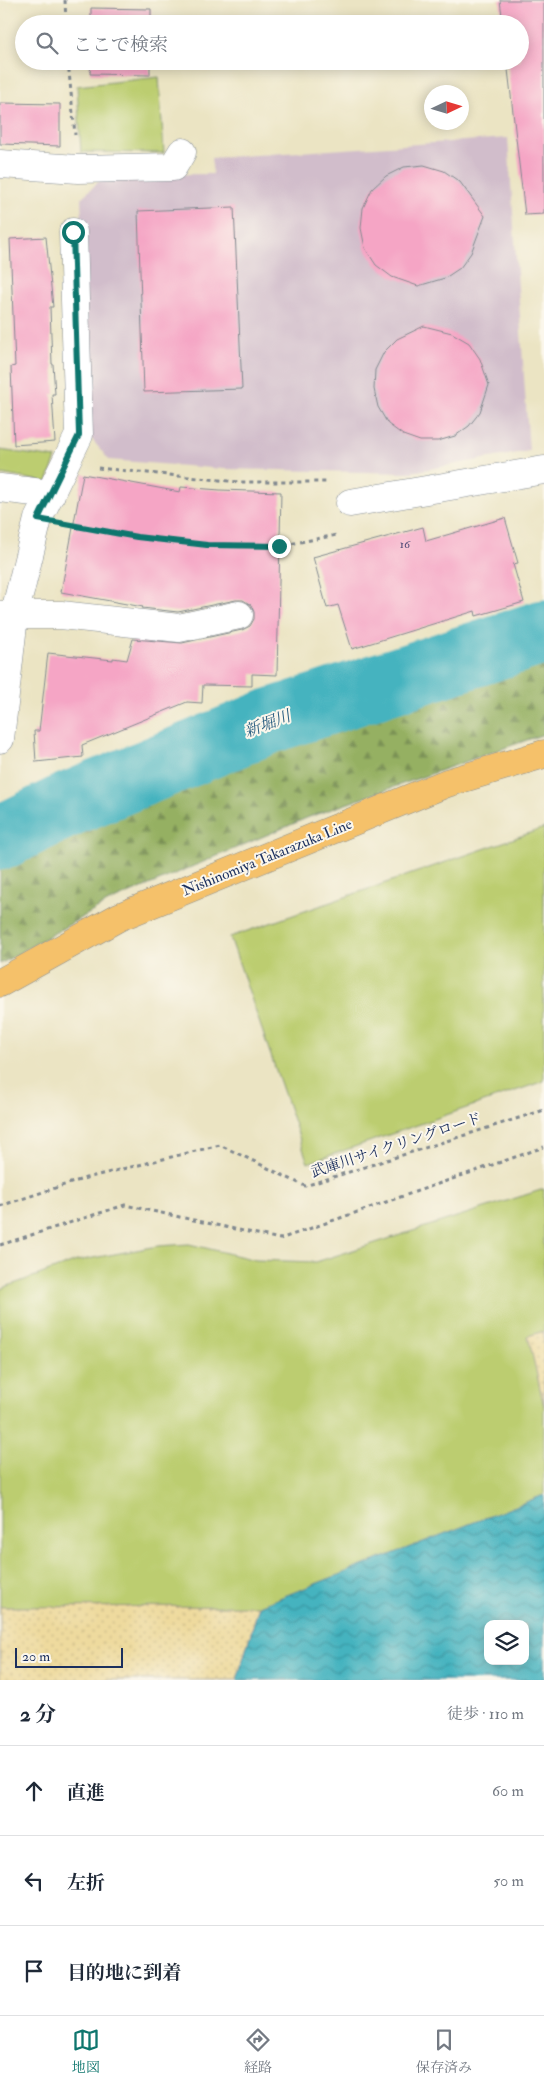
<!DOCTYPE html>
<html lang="ja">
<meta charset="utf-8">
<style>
:root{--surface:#fff;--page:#f2f2f3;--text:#1f2937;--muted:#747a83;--line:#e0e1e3;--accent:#0f766e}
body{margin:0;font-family:"IM FELL Double Pica","Noto Serif JP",serif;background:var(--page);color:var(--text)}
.controls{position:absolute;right:15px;bottom:15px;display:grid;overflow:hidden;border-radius:10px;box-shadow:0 2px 12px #0003}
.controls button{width:45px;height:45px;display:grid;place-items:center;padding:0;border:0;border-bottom:1px solid var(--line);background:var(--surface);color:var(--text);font:25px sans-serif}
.compass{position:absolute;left:424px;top:85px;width:45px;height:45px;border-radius:50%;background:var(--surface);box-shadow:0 2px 12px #0003;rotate:86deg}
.scale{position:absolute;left:15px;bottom:12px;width:108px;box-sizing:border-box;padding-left:5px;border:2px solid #1b2f5e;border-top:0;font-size:14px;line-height:18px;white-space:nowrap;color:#1b2f5e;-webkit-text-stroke:4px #fbf7ec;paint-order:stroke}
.stop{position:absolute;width:15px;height:15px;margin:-11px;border:4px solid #0f766e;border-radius:50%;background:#fff}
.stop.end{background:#0f766e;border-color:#fff;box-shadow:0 1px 5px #0008}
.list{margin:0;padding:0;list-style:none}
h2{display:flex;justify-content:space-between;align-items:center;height:65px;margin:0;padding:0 20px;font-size:21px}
h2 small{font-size:16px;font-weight:400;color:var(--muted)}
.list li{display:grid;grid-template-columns:32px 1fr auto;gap:15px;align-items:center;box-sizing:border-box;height:90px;padding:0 20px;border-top:1px solid var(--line)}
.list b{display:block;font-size:19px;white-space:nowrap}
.list em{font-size:16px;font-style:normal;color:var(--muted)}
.icon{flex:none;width:28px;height:28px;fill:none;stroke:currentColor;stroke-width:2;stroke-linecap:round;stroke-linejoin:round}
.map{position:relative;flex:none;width:544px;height:1680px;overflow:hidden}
.search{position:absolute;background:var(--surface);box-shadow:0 2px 12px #0003;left:15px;right:15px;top:15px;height:55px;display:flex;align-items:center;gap:12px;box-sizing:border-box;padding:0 18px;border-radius:28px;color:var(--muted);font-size:19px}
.sheet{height:335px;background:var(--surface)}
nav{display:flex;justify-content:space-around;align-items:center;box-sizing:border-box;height:70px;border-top:1px solid var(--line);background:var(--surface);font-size:14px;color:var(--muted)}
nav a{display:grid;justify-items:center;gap:2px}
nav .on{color:var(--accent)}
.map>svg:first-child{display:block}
</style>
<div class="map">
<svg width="544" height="1680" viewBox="0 0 544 1680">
<defs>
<pattern id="forest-firs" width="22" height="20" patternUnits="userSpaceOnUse" patternTransform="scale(1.25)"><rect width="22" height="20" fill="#95b062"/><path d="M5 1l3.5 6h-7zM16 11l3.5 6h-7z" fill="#799054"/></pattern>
<pattern id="sand-dots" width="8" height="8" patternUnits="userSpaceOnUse" patternTransform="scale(1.25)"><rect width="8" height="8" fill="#eeda9e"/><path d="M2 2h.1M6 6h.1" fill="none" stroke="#ccbb8a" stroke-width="1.8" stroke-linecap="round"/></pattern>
<pattern id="water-waves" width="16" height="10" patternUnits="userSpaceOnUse" patternTransform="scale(1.25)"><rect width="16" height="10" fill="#44b3bf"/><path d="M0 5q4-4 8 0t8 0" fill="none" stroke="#38929e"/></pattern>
</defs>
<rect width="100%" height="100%" fill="#fbf7ec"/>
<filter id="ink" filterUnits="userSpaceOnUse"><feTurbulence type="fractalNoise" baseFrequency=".02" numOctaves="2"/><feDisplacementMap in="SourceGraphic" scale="10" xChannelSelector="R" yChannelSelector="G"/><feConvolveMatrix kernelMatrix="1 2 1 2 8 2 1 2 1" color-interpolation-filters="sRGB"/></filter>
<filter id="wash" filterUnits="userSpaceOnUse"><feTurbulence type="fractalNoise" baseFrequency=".0096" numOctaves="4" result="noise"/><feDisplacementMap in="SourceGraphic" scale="20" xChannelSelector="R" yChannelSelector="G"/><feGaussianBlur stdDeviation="1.12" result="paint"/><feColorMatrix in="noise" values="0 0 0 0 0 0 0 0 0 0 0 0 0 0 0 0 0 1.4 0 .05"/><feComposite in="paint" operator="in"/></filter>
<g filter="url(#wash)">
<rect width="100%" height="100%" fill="#ebe4c3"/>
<path fill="#d1bdcb" d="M 508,138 L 529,451 L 406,473 L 224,469 L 109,460 L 90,437 L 81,198 L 106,175 L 213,174 L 211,158 Z"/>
<g fill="#bccd70" stroke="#6c7e67">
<path d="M 159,77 L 164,153 L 81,152 L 77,86 Z"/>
<path d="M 0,450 L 56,458 L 47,482 L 0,474 Z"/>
<path d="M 544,828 L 544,1081 L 308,1163 L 230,937 Z"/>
<path d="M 544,1189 L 544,1331 L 529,1336 L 544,1406 L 544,1495 L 259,1606 L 0,1614 L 0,1289 L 77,1261 L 158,1246 L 189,1244 L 256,1260 L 316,1262 Z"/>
</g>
<path fill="url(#forest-firs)" stroke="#587060" d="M 544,639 L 544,734 L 309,817 L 109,902 L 0,964 L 0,813 L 30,798 L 199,723 Z"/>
<g fill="url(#sand-dots)" stroke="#84847e">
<path d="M 544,1331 L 544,1406 L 528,1336 Z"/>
<path d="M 259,1606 L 237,1680 L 0,1680 L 0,1607 Z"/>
</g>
<path fill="url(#water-waves)" stroke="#30718e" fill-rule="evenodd" d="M 544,1495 L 544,1680 L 237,1680 L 259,1606 ZM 488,1624 L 525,1624 L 525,1661 L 488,1661 Z"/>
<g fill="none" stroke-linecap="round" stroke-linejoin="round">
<path stroke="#44b3bf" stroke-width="65" d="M 0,838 L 67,805 L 270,721 L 544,632"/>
</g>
<g id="blocks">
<g fill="#f5a5c5">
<path d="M 500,0 L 544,0 L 544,214 L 525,215 L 507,61 L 520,61 L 520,24 L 503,24 Z"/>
<path d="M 91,8 L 151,9 L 151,24 L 91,24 Z"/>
<path d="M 91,61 L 150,61 L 150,75 L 90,74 Z"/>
<path d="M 0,103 L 60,104 L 60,146 L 0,144 Z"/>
<path d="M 424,165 L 444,171 L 460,182 L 485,216 L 471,253 L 460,268 L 445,278 L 418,286 L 392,277 L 376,265 L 365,248 L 361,228 L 363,208 L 372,189 L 386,176 L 404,167 Z"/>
<path d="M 234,207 L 242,389 L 144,392 L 138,211 Z"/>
<path d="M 46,237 L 53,307 L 50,307 L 52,364 L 53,364 L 55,394 L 52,394 L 55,442 L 14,445 L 11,367 L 15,366 L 10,239 Z"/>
<path d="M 424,326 L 452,333 L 469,343 L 480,359 L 489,385 L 480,412 L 469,426 L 455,436 L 438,441 L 420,441 L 403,435 L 388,424 L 378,407 L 374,389 L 375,370 L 384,352 L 397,339 Z"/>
<path d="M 83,474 L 180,492 L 181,487 L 220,490 L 281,492 L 277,675 L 252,674 L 252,686 L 203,685 L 202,703 L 187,702 L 82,745 L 83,757 L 36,762 L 34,731 L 39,731 L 48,653 L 113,660 L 113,658 L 127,660 L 133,639 L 182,643 L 242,630 L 250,626 L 254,619 L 254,612 L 251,605 L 243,600 L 236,600 L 178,612 L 142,608 L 143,607 L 61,592 Z"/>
<path d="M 505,518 L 518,563 L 513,564 L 524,602 L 476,616 L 475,611 L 352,649 L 338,605 L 327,608 L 313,557 L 423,527 L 426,541 Z"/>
</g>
</g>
</g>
<g filter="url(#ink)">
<use href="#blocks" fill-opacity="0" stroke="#838a90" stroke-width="1"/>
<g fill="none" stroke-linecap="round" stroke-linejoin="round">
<g stroke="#838a90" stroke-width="29">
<g id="minor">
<path d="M 0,164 L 78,169 L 173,167 L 182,152"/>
<path d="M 0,488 L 51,494"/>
<path d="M 350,503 L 544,470"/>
<path d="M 0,615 L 61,615 L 179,628 L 239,615"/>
<path d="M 0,739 L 14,616 L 38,519 L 79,435 L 73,232"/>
</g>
</g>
<g stroke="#838a90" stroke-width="29">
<path id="major" d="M 0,983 L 119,917 L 447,783 L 544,754"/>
</g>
<g stroke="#838a90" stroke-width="3" stroke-dasharray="4 4" stroke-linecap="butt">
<path d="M 65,0 L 66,24"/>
<path d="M 68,61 L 75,135"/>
<path d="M 98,468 L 239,482 L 326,482"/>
<path d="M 70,525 L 137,537 L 207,545 L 279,546 L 337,535 L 338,533"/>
<path d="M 0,1206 L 86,1178 L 220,1145 L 305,1186 L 544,1110"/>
<path d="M 0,1245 L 125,1205 L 280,1239 L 544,1147"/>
</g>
<use href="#minor" stroke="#fff" stroke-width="28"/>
<use href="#major" stroke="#f5c16b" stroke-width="28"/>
</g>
</g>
<g fill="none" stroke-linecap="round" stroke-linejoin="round" filter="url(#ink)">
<path stroke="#0f766e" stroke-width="6" d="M 73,232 L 79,435 L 38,519 L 137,537 L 207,545 L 279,546"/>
</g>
<g text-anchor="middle" stroke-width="4" stroke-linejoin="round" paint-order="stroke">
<g font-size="12" fill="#524c78">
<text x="405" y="548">16</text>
</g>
<g font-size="15" fill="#1b2f5e" stroke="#fbf7ec">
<text transform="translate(267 857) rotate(-22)" y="5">Nishinomiya Takarazuka Line</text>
<text transform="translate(396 1145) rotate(-18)" y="5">武庫川サイクリングロード</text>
</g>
<g font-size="16" font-style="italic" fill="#295d80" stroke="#fbf7ec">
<text transform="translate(267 723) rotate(-21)" y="6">新堀川</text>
</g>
</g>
</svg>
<div class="controls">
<button><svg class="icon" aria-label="layers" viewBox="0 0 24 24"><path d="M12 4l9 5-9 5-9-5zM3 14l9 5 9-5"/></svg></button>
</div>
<svg class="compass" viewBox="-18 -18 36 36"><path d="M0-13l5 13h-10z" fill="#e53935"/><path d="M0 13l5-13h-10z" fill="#747a83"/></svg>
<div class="scale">20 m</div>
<div class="stop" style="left:73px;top:232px"></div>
<div class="stop end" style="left:279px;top:546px"></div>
<div class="search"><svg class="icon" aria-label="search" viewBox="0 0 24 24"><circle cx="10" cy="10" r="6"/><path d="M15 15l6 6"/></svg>ここで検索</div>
</div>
<section class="sheet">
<h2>2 分<small>徒歩 · 110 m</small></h2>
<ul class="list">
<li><svg class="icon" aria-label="ahead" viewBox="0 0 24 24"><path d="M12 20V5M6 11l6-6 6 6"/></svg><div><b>直進</b></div><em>60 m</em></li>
<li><svg class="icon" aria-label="left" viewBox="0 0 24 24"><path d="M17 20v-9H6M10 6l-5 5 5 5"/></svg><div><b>左折</b></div><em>50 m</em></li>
<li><svg class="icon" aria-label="arrive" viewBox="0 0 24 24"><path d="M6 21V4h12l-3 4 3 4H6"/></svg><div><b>目的地に到着</b></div></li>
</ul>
</section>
<nav>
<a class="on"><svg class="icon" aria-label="map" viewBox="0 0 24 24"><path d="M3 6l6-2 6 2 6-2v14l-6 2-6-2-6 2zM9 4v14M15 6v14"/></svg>地図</a>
<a><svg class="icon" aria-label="directions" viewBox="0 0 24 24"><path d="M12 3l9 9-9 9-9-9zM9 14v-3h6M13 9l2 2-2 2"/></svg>経路</a>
<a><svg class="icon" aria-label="saved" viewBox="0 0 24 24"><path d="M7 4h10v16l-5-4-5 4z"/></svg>保存済み</a>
</nav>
